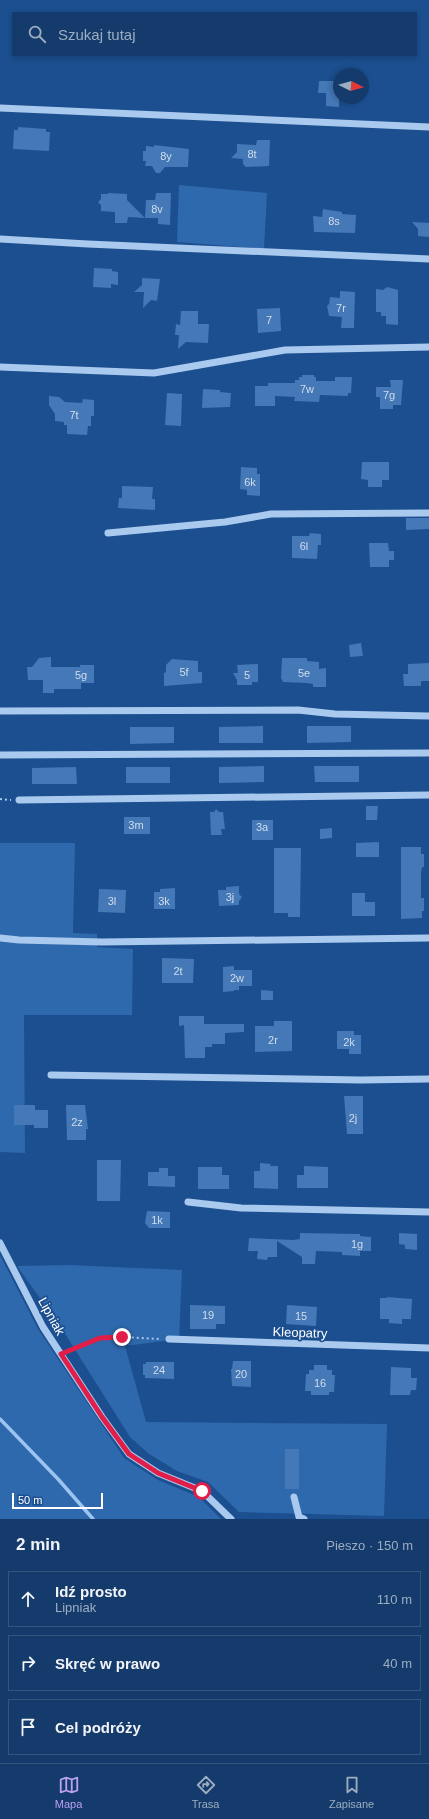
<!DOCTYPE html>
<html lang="pl">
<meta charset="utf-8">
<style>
:root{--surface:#143b6b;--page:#1d4271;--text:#f1f3f6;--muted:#9dadc1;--line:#33557e;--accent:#bca0f2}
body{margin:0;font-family:Helvetica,sans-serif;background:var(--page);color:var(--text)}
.compass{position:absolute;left:333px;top:68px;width:36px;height:36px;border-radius:50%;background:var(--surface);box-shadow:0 2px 6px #0003;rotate:95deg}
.scale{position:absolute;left:12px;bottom:10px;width:91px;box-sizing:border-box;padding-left:4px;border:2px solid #fff;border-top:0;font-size:11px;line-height:14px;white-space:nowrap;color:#fff;-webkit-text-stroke:3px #1b4f8f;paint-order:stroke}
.stop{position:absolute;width:12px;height:12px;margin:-9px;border:3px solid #e11d48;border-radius:50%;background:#fff}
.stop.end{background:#e11d48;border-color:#fff;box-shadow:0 1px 4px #0008}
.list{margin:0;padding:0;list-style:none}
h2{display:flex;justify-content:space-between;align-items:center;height:52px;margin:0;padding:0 16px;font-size:17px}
h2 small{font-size:13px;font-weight:400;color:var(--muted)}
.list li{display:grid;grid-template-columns:26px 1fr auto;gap:12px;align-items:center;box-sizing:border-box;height:56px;margin:0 8px 8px;padding:0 8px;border:1px solid var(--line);border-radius:0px}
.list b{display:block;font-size:15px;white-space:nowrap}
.list p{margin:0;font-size:13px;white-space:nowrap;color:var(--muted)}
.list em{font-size:13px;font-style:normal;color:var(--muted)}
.icon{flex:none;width:22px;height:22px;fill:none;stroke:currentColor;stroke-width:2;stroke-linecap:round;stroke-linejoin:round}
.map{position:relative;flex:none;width:429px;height:1519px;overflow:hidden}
.search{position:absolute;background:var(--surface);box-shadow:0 2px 6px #0003;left:12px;right:12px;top:12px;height:44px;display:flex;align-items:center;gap:10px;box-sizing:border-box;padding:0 14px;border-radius:0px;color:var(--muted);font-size:15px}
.sheet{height:244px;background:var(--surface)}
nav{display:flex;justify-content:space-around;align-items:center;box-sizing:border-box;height:56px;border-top:1px solid var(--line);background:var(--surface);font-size:11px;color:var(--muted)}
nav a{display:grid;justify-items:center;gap:2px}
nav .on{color:var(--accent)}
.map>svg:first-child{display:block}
</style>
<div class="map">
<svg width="429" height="1519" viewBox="0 0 429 1519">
<rect width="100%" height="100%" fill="#1b4f8f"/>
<g fill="#2e69ad">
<path d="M 179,185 L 267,193 L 264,249 L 177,242 Z"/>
<path d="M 0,843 L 75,843 L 73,933 L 97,934 L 97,947 L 133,949 L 132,1015 L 24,1015 L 25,1153 L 0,1152 Z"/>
<path d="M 0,1255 L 38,1329 L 124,1458 L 158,1480 L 199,1497 L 221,1519 L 0,1519 Z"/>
<path d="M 69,1265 L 182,1270 L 179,1339 L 125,1346 L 146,1422 L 387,1424 L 384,1516 L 239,1512 L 208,1482 L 177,1471 L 149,1454 L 130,1437 L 64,1332 L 17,1266 Z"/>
</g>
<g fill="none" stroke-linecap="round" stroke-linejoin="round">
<path stroke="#9cc4f0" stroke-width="3.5" d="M 0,1419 L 58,1479 L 93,1519"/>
</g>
<g fill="#4478b7">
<path d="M 319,81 L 339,81 L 339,107 L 326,106 L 326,93 L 318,93 Z"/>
<path d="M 18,127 L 46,129 L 46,132 L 50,132 L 49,151 L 13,149 L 14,130 L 18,130 Z"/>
<path d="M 257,140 L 270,140 L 269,166 L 246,167 L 243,164 L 243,159 L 231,158 L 237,152 L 237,144 L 256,145 Z"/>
<path d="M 154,145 L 189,149 L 188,167 L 165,167 L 160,173 L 156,173 L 152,166 L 145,166 L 146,161 L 143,161 L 143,151 L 146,151 L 146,146 L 154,147 Z"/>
<path d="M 108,193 L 127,194 L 127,200 L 145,218 L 128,217 L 127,223 L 115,223 L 115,212 L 101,211 L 101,205 L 98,202 L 101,199 L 101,194 L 108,194 Z"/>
<path d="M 156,193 L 171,193 L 170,225 L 158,224 L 158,218 L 145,218 L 146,200 L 155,200 Z"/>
<path d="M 323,209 L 342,212 L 342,214 L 356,215 L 355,233 L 314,232 L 313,216 L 322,217 Z"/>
<path d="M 412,222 L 429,223 L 429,237 L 418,236 L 418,229 Z"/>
<path d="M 94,268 L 112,269 L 112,271 L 118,272 L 118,285 L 111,284 L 111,288 L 93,287 Z"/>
<path d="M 142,278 L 160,279 L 157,301 L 151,300 L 143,308 L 144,292 L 134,292 L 142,285 Z"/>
<path d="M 387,287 L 398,290 L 398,325 L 386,324 L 386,316 L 381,316 L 381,312 L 376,312 L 376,289 L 383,290 Z"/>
<path d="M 340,291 L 355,292 L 354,328 L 341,328 L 342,317 L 329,316 L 327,306 L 329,304 L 330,297 L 340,298 Z"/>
<path d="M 280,308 L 281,331 L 258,333 L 257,309 Z"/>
<path d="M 181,311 L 198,311 L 198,324 L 209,324 L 208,343 L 186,342 L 178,349 L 179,335 L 175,335 L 176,324 L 180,325 Z"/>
<path d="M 302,375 L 314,375 L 314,377 L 316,377 L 316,381 L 335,381 L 335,377 L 352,377 L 351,393 L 348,393 L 348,396 L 320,395 L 319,402 L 294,401 L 295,397 L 275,396 L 275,406 L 255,406 L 255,386 L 268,386 L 268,383 L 295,383 L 295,380 L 299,380 L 299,377 L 302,377 Z"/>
<path d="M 390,380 L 403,380 L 401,405 L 393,405 L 393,409 L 380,409 L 380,397 L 376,397 L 376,387 L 391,387 Z"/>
<path d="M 203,389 L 220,390 L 220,392 L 231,393 L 230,407 L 202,408 Z"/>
<path d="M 167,393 L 182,394 L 181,426 L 165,425 Z"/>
<path d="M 49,396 L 59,397 L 65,402 L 82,403 L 83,399 L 94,400 L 94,416 L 91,416 L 91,426 L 88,426 L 87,435 L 67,434 L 67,425 L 64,425 L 64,422 L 55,421 L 55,414 L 49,405 Z"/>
<path d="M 362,462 L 389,462 L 389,480 L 382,480 L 382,487 L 368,487 L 368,480 L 361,479 Z"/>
<path d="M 241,467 L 257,468 L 257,474 L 260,474 L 260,496 L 247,495 L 247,490 L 240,489 Z"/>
<path d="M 122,486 L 153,487 L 152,499 L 155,499 L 155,510 L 118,508 L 119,498 L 122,498 Z"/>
<path d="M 406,518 L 429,518 L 429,529 L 406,530 Z"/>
<path d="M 310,533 L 321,534 L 321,545 L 318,545 L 317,559 L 292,558 L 292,536 L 309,536 Z"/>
<path d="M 369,543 L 388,543 L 389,551 L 394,551 L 394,560 L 389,560 L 389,567 L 370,567 Z"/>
<path d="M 361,643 L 363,656 L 350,657 L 349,645 Z"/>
<path d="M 51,657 L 51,667 L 80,667 L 80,665 L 94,665 L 94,683 L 81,683 L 81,689 L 54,689 L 54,693 L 43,693 L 43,680 L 28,680 L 27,667 L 32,667 L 39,658 Z"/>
<path d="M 282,658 L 307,658 L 307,661 L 319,662 L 319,669 L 326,668 L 326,687 L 313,687 L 313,684 L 306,683 L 283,682 L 281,678 Z"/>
<path d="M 172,659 L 198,661 L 198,672 L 202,672 L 202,683 L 164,686 L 164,673 L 166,672 L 166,665 Z"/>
<path d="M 429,663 L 429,681 L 421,681 L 421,686 L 404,686 L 403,674 L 408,674 L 408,664 Z"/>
<path d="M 258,664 L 258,682 L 252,682 L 252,685 L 237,685 L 237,680 L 233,673 L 238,673 L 237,665 Z"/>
<path d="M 263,726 L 263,743 L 219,743 L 219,727 Z"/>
<path d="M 307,726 L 351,726 L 351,742 L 307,743 Z"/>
<path d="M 130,727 L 174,727 L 174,743 L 130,744 Z"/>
<path d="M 264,766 L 264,782 L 219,783 L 219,767 Z"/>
<path d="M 314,766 L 359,766 L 359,782 L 315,782 Z"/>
<path d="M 76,767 L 77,784 L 32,784 L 32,768 Z"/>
<rect x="126" y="767" width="44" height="16"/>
<path d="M 366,806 L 378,806 L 377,820 L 366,820 Z"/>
<path d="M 216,809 L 219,812 L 223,812 L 225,829 L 221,829 L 222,835 L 211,835 L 210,812 L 214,812 Z"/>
<rect x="124" y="817" width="26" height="17"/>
<rect x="252" y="820" width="21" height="20"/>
<path d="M 332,828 L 332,838 L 320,839 L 320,829 Z"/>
<path d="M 379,842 L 379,857 L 356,857 L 356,843 Z"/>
<path d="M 401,847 L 421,847 L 421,854 L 424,854 L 424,867 L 422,867 L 421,874 L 421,898 L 424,898 L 424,911 L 422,911 L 422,918 L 401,919 Z"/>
<path d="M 274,848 L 301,848 L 300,917 L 288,917 L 288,913 L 274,913 Z"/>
<path d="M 239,886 L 239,894 L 242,897 L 239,901 L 239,905 L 219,906 L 218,890 L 226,890 L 226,887 Z"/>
<path d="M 175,888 L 175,909 L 154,909 L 154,892 L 160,892 L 160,889 Z"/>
<path d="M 99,889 L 126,890 L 125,913 L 98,912 Z"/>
<path d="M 352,893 L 365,893 L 365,902 L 375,902 L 375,916 L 352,916 Z"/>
<path d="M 162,958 L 194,959 L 193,983 L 162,983 Z"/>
<path d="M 234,966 L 234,970 L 252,970 L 252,986 L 239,986 L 239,990 L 234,990 L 234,991 L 223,992 L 223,967 Z"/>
<path d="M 261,990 L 273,991 L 273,1000 L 261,1000 Z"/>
<path d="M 179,1016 L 204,1016 L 204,1024 L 244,1024 L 244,1032 L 225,1033 L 225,1044 L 212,1044 L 212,1047 L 205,1047 L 205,1058 L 185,1058 L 184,1025 L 179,1026 Z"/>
<path d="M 274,1021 L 292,1021 L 292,1051 L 255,1052 L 255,1026 L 274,1026 Z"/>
<path d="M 337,1031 L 354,1031 L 354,1035 L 361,1035 L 361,1054 L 349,1054 L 349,1049 L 337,1049 Z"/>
<path d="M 344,1096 L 363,1096 L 363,1134 L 347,1134 Z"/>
<path d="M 14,1105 L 35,1105 L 35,1110 L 48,1110 L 48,1128 L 34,1128 L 34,1125 L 14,1125 Z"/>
<path d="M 66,1105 L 85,1105 L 88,1129 L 86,1129 L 86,1140 L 67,1140 Z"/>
<path d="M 97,1160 L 121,1160 L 120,1201 L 97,1201 Z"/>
<path d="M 260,1163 L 271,1164 L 270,1166 L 278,1166 L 278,1189 L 254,1188 L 254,1171 L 260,1171 Z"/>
<path d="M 304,1166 L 328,1167 L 328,1188 L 297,1188 L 297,1175 L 304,1175 Z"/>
<path d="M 198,1167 L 222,1167 L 222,1175 L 229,1175 L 229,1189 L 198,1189 Z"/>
<path d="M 159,1168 L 168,1168 L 168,1176 L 175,1176 L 175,1187 L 148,1186 L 148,1172 L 159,1172 Z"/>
<path d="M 147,1211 L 170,1212 L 170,1228 L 149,1228 L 145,1223 Z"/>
<path d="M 300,1233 L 360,1234 L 360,1236 L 371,1237 L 371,1251 L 360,1251 L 360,1256 L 342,1255 L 342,1252 L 316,1251 L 315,1264 L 302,1264 L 302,1257 L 277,1241 L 277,1257 L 268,1257 L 267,1260 L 257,1259 L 258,1251 L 248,1251 L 249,1238 L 293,1240 L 300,1239 Z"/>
<path d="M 399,1233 L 417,1234 L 417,1250 L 405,1249 L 405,1245 L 399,1244 Z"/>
<path d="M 387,1297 L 412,1299 L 411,1319 L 402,1319 L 402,1324 L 389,1323 L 389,1319 L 380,1319 L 380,1298 L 387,1298 Z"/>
<path d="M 190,1305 L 225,1306 L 225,1324 L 216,1324 L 216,1329 L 190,1329 Z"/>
<path d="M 287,1305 L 317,1307 L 316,1326 L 286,1324 Z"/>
<path d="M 233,1361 L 251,1361 L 251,1387 L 232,1386 L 231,1369 L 232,1369 Z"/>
<path d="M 146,1362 L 174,1362 L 174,1379 L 145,1378 L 145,1375 L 143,1375 L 143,1364 L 146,1364 Z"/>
<path d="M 314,1365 L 327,1365 L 327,1370 L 332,1370 L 332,1375 L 335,1375 L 334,1392 L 329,1392 L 329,1395 L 311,1395 L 311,1391 L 305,1391 L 306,1374 L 309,1374 L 309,1370 L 314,1370 Z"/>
<path d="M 391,1367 L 411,1368 L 411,1378 L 417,1378 L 416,1390 L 411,1390 L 410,1395 L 390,1395 Z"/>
<rect x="285" y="1449" width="14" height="40"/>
</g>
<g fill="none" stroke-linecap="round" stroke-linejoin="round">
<g stroke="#a9c9ee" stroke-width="2" stroke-dasharray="2 3" stroke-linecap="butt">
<path d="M 0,799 L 11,800"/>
<path d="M 69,1350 L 100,1338 L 122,1337 L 160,1339"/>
</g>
<g stroke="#a9c9ee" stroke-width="7">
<path d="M 0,108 L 429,127"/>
<path d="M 0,239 L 88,244 L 429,259"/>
<path d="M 0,367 L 154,373 L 285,350 L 429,347"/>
<path d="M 108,533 L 225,522 L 271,514 L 429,513"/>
<path d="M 0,711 L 298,710 L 335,714 L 429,716"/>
<path d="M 0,755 L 429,753"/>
<path d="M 19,800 L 429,795"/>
<path d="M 0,938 L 19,940 L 102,942 L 429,938"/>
<path d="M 51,1075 L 361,1080 L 429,1079"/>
<path d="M 188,1202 L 241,1208 L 429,1212"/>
<path d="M 0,1243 L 43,1327 L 102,1417 L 129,1454 L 158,1473 L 202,1491 L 231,1519"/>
<path d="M 169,1339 L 429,1348"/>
<path d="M 294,1497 L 299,1517 L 304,1519"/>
</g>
</g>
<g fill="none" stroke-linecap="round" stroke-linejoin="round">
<path stroke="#e11d48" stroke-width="5" d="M 122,1337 L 100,1338 L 61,1354 L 102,1417 L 129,1454 L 158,1473 L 202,1491"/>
</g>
<g text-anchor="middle" stroke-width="3.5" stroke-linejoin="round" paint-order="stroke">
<g font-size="11" fill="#d0dded">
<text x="252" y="158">8t</text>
<text x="166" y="160">8y</text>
<text x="157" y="213">8v</text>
<text x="334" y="225">8s</text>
<text x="341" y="312">7r</text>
<text x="269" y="324">7</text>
<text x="307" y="393">7w</text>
<text x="389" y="399">7g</text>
<text x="74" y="419">7t</text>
<text x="250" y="486">6k</text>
<text x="304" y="550">6l</text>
<text x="184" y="676">5f</text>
<text x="304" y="677">5e</text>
<text x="81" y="679">5g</text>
<text x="247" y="679">5</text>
<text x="136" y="829">3m</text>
<text x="262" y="831">3a</text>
<text x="230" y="901">3j</text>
<text x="112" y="905">3l</text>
<text x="164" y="905">3k</text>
<text x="178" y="975">2t</text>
<text x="237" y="982">2w</text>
<text x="273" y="1044">2r</text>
<text x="349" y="1046">2k</text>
<text x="353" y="1122">2j</text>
<text x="77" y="1126">2z</text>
<text x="157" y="1224">1k</text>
<text x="357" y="1248">1g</text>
<text x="208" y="1319">19</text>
<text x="301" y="1320">15</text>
<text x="159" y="1374">24</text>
<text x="241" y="1378">20</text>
<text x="320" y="1387">16</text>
</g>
<g font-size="13" fill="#fff" stroke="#1b4f8f">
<text transform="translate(52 1316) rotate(61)" y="5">Lipniak</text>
<text transform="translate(300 1332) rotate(2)" y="5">Kleopatry</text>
</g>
</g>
</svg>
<svg class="compass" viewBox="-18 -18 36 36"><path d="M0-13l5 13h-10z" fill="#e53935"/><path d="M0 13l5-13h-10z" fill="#9dadc1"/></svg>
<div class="scale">50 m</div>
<div class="stop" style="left:202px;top:1491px"></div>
<div class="stop end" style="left:122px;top:1337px"></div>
<div class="search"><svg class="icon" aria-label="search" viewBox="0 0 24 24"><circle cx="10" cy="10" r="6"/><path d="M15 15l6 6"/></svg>Szukaj tutaj</div>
</div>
<section class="sheet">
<h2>2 min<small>Pieszo · 150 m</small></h2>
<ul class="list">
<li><svg class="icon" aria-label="ahead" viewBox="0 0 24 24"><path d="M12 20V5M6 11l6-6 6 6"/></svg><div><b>Idź prosto</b><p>Lipniak</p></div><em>110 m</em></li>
<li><svg class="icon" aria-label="right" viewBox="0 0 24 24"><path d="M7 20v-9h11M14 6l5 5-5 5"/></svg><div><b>Skręć w prawo</b></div><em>40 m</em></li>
<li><svg class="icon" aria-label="arrive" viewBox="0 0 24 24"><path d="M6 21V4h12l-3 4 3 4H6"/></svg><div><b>Cel podróży</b></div></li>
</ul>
</section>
<nav>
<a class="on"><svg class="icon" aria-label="map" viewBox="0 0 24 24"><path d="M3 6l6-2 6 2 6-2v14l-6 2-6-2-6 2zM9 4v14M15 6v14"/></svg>Mapa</a>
<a><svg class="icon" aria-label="directions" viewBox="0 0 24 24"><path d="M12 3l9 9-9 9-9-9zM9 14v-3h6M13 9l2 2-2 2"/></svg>Trasa</a>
<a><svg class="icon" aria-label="saved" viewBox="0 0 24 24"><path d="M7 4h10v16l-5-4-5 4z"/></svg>Zapisane</a>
</nav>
